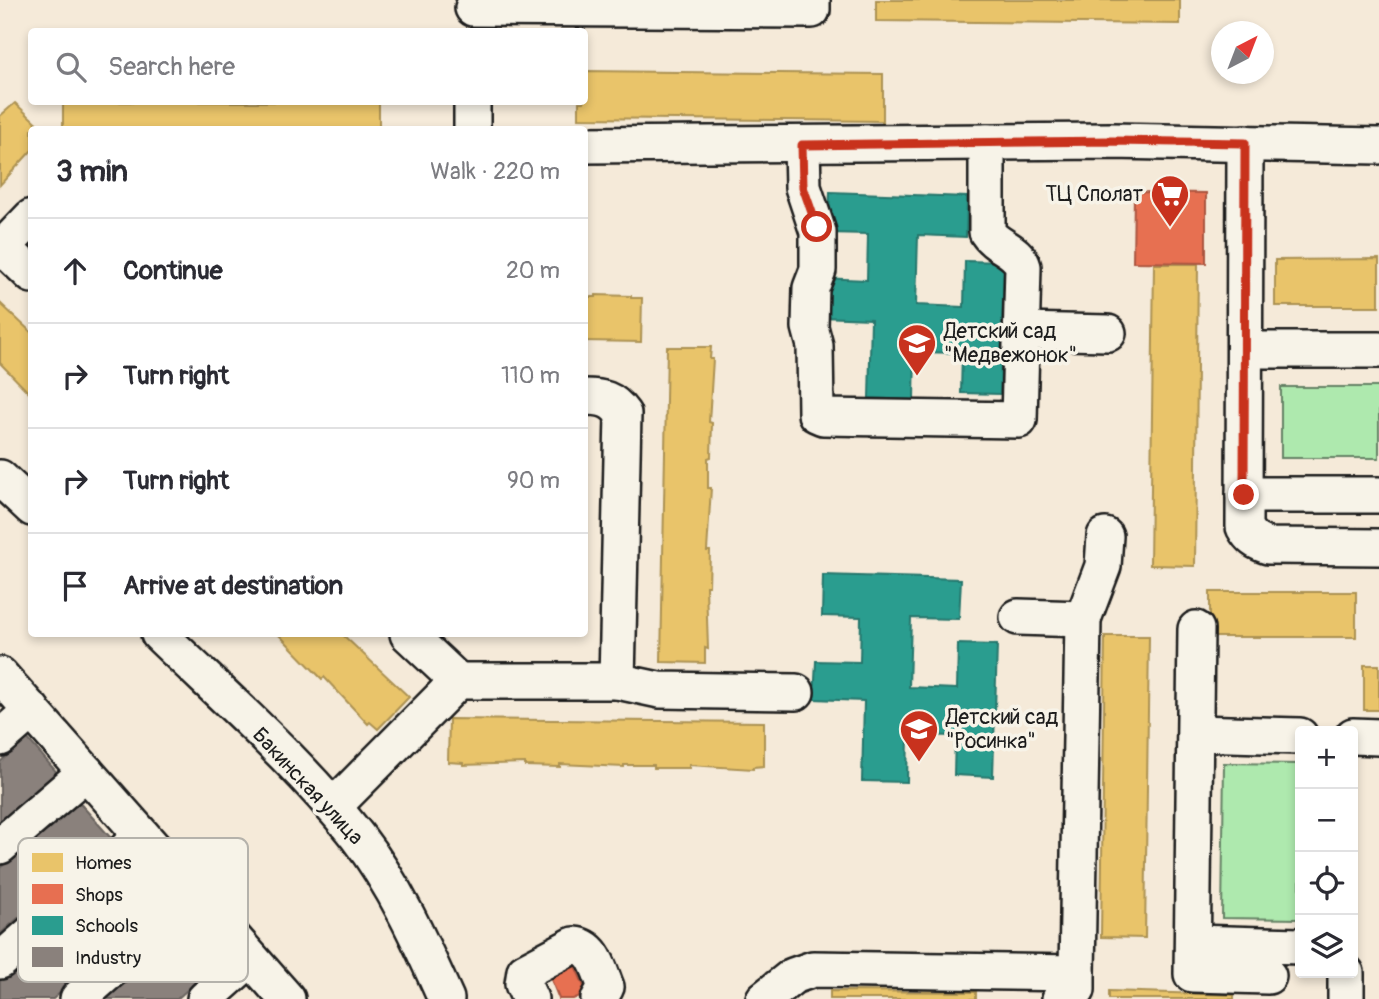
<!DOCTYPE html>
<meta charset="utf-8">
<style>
:root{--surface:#fff;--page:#f2f2f3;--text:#2b2b33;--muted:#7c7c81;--line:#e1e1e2}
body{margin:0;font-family:Pangolin,sans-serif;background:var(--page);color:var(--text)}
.controls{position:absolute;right:21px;bottom:21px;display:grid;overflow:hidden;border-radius:7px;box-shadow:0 4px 10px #0003}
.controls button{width:63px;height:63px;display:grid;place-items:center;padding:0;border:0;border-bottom:2px solid var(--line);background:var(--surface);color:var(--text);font:35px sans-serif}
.compass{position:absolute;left:1211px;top:21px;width:63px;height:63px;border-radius:50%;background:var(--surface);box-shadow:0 4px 10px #0003;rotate:42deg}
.stop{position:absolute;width:21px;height:21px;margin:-16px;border:5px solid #c8321e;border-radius:50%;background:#fff}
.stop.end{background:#c8321e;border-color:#fff;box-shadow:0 2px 7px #0008}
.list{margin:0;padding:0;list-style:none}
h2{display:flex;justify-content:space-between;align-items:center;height:91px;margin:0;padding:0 28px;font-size:30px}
h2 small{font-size:23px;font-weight:400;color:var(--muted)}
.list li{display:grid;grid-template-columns:46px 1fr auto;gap:21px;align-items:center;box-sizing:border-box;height:105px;padding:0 28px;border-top:2px solid var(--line)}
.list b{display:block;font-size:26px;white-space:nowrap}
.list em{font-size:23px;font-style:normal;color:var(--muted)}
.icon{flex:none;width:38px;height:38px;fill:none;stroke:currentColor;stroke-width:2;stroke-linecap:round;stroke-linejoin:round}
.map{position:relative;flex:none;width:1379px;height:999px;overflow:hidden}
.search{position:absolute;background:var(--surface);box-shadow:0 4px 10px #0003;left:28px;top:28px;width:560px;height:77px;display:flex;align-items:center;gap:18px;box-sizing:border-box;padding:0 24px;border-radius:7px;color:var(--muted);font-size:26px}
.panel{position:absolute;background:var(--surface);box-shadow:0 4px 10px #0003;left:28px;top:126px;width:560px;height:511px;border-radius:7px}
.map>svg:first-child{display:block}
</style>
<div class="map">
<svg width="1379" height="999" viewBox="0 0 1379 999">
<rect width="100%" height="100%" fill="#f5ead9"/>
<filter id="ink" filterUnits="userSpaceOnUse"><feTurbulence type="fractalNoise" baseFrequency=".0143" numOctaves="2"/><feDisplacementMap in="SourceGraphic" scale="14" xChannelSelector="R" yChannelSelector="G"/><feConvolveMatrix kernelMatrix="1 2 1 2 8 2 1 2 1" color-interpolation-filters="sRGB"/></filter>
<g filter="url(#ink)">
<g fill="#aee9ae" stroke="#658265" stroke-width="2">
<rect x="1281" y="387" width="98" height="71"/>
<path d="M 1224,763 L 1300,764 L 1300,919 L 1222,918 Z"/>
</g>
<g fill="#e9c46a" stroke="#ac9253" stroke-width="2">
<path d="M 876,0 L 1180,0 L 1180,24 L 876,21 Z"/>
<path d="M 584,71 L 883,74 L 883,121 L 579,118 L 579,102 L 584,102 Z"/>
<rect x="63" y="102" width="316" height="28"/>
<path d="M 15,103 L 44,130 L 32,130 L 32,150 L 0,185 L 0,116 Z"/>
<path d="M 1379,259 L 1379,306 L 1275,306 L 1275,260 Z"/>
<path d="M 1154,264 L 1198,264 L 1195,566 L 1150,565 Z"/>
<path d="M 596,295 L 631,296 L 631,298 L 642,298 L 641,342 L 584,341 L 584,297 L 596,297 Z"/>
<path d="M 0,303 L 32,333 L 32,396 L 0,363 Z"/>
<path d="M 667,347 L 711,347 L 710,359 L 713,359 L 709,422 L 712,423 L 711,457 L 708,458 L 708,488 L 711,488 L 707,551 L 710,551 L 709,586 L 706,586 L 708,649 L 705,648 L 705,663 L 661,662 Z"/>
<rect x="1210" y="592" width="146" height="45"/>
<path d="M 278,634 L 342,634 L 409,697 L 378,729 L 370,722 L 368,724 L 324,677 L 322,679 Z"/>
<path d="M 1105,636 L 1149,636 L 1145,938 L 1101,937 Z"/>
<rect x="1364" y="665" width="15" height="45"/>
<path d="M 449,719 L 764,722 L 764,766 L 753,767 L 753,769 L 689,765 L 689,768 L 654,768 L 654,765 L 624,765 L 624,767 L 560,764 L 560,767 L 525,766 L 525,763 L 463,765 L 463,763 L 448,762 Z"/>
<path d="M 830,991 L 976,992 L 976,999 L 830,999 Z"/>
<path d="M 1109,991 L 1234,995 L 1234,999 L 1109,999 Z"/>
</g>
<g fill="#e76f51" stroke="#aa5641" stroke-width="2">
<path d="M 1134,192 L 1206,193 L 1206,263 L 1133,262 Z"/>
<path d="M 573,961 L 587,993 L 573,999 L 559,999 L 548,972 Z"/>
</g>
<g fill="#2a9d8f" stroke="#26766c" stroke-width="2">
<path d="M 830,192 L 967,197 L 966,237 L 918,235 L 916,305 L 964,307 L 965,261 L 1004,262 L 1000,394 L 961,393 L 962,353 L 915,352 L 914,400 L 869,398 L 871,319 L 821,317 L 822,278 L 867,280 L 868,234 L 828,233 Z"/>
<path d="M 823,575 L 961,579 L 959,619 L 911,618 L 909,687 L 957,689 L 958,644 L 997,645 L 993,777 L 954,775 L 955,736 L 908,735 L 907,782 L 862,781 L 864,701 L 814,699 L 816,661 L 860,662 L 861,617 L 822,616 Z"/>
</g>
<g fill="#8a817c" stroke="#69635f" stroke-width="2">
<path d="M 27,738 L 59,775 L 0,826 L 0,762 Z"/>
<path d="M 77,800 L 110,837 L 0,934 L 0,868 Z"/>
<path d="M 133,864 L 165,900 L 53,999 L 0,999 L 0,981 Z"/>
<path d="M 189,922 L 222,959 L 177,999 L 102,999 Z"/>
</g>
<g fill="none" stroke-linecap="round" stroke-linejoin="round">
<g stroke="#1c1c1c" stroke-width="40">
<g id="minor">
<path d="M 473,8 L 812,10 L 812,0"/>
<path d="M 472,130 L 472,102"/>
<path d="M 1245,143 L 1244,527 C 1250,538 1256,542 1268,546 L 1379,547"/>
<path d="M 584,145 L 1112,141 L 1379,146"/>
<path d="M 802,145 L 803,187 L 818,232 L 818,270 L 811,288 L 810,327 L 815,346 L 816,414 L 823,417 L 1019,420 L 1023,267 C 1018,249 996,247 987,232 L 987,142"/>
<path d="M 32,217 L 3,247 L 32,275"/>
<path d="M 1021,331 L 1108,333"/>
<path d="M 1245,350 L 1379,350"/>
<path d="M 0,478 L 32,508"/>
<path d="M 1244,495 L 1379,495"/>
<path d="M 1018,617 L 1083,619"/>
<path d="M 1196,629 L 1192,974 L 1268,976"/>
<path d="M 159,634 C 226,699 299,762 357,836 C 395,885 421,943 446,999"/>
<path d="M 408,634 L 458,681"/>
<path d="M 0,675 L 287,999"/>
<path d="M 617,681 L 659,690 L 796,692"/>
<path d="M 1196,733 L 1300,736"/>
<path d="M 1353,736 L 1379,737"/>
<path d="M 0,738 L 32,710"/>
<path d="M 333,807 L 458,681 L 617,681 L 623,414 C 612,399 603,397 584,397"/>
<path d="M 0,846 L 86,772"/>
<path d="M 1193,943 L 1300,946"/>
<path d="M 0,961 L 142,836"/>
<path d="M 1346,973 L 1346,999"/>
<path d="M 78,999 L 195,896"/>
<path d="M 205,999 L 250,959"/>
<path d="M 530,999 L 523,984 L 525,971 L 574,945 C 595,946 599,971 606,987 L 599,999"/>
<path d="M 764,999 L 793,976 L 813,969 L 1077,973 L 1077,990"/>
<path d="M 1060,999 L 1077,973 L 1083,619 L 1103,566 L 1105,536"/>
</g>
</g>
<use href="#minor" stroke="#f7f3e8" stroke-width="35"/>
</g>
</g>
<g fill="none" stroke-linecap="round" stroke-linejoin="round" filter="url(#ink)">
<path stroke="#c8321e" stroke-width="9" d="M 817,227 L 803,187 L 802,145 L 1112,141 L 1245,143 L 1244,495"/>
</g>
<defs>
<g id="supermarket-pin" transform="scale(2.0125)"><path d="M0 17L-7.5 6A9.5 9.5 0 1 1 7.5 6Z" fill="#c8321e" stroke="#f7f3e8"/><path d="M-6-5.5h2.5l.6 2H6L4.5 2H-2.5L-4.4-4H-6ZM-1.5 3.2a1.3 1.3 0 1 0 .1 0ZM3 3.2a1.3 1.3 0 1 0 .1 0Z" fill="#fff"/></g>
<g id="school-pin" transform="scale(2.0125)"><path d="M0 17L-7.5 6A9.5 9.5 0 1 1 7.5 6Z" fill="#c8321e" stroke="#f7f3e8"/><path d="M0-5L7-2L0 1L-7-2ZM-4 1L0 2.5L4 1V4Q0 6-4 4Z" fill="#fff"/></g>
</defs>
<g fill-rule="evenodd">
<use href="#supermarket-pin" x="1170" y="194"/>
<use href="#school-pin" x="917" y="343"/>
<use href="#school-pin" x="919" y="729"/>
</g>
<g text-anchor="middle" stroke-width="7" stroke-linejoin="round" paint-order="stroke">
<g font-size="21" fill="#1c1c1c" stroke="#f7f3e8" text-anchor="start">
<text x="1143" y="201" text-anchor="end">ТЦ Сполат</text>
<text x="944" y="338">Детский сад<tspan x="944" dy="24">"Медвежонок"</tspan></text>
<text x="946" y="724">Детский сад<tspan x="946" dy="24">"Росинка"</tspan></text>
</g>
<g font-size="21" fill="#1c1c1c" stroke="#f7f3e8">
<text transform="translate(308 786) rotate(47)" y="7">Бакинская улица</text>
</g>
</g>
<rect x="18" y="838" width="230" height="144" rx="10" fill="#f7f3e8" stroke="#b5b2ab" stroke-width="2"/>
<rect x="32" y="853" width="31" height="19" fill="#e9c46a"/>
<rect x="32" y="884" width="31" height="20" fill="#e76f51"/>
<rect x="32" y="916" width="31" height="19" fill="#2a9d8f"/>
<rect x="32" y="947" width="31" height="20" fill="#8a817c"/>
<g font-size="19" fill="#1c1c1c">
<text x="75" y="869">Homes</text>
<text x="75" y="901">Shops</text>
<text x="75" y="932">Schools</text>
<text x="75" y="964">Industry</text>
</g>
</svg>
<div class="controls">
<button>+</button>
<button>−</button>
<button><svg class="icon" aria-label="locate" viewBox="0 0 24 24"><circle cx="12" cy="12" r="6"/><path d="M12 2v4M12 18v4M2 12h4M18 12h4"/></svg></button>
<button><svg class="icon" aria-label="layers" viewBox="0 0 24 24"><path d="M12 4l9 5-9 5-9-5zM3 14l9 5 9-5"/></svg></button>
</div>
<svg class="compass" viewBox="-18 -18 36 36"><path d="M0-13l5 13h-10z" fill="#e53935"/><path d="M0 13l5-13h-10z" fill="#7c7c81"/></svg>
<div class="stop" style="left:817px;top:227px"></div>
<div class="stop end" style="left:1244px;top:495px"></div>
<div class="search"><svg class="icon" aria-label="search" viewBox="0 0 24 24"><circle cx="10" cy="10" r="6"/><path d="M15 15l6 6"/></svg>Search here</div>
<section class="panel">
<h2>3 min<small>Walk · 220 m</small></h2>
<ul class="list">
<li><svg class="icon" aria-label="ahead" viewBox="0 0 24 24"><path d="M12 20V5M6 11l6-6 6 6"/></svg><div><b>Continue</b></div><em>20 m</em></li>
<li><svg class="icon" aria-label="right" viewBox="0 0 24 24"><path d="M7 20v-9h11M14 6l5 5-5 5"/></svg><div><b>Turn right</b></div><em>110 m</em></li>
<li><svg class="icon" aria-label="right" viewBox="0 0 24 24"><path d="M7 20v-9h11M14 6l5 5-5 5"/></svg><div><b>Turn right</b></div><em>90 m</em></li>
<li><svg class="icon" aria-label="arrive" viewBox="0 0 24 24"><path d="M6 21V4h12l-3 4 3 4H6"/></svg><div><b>Arrive at destination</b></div></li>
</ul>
</section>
</div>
